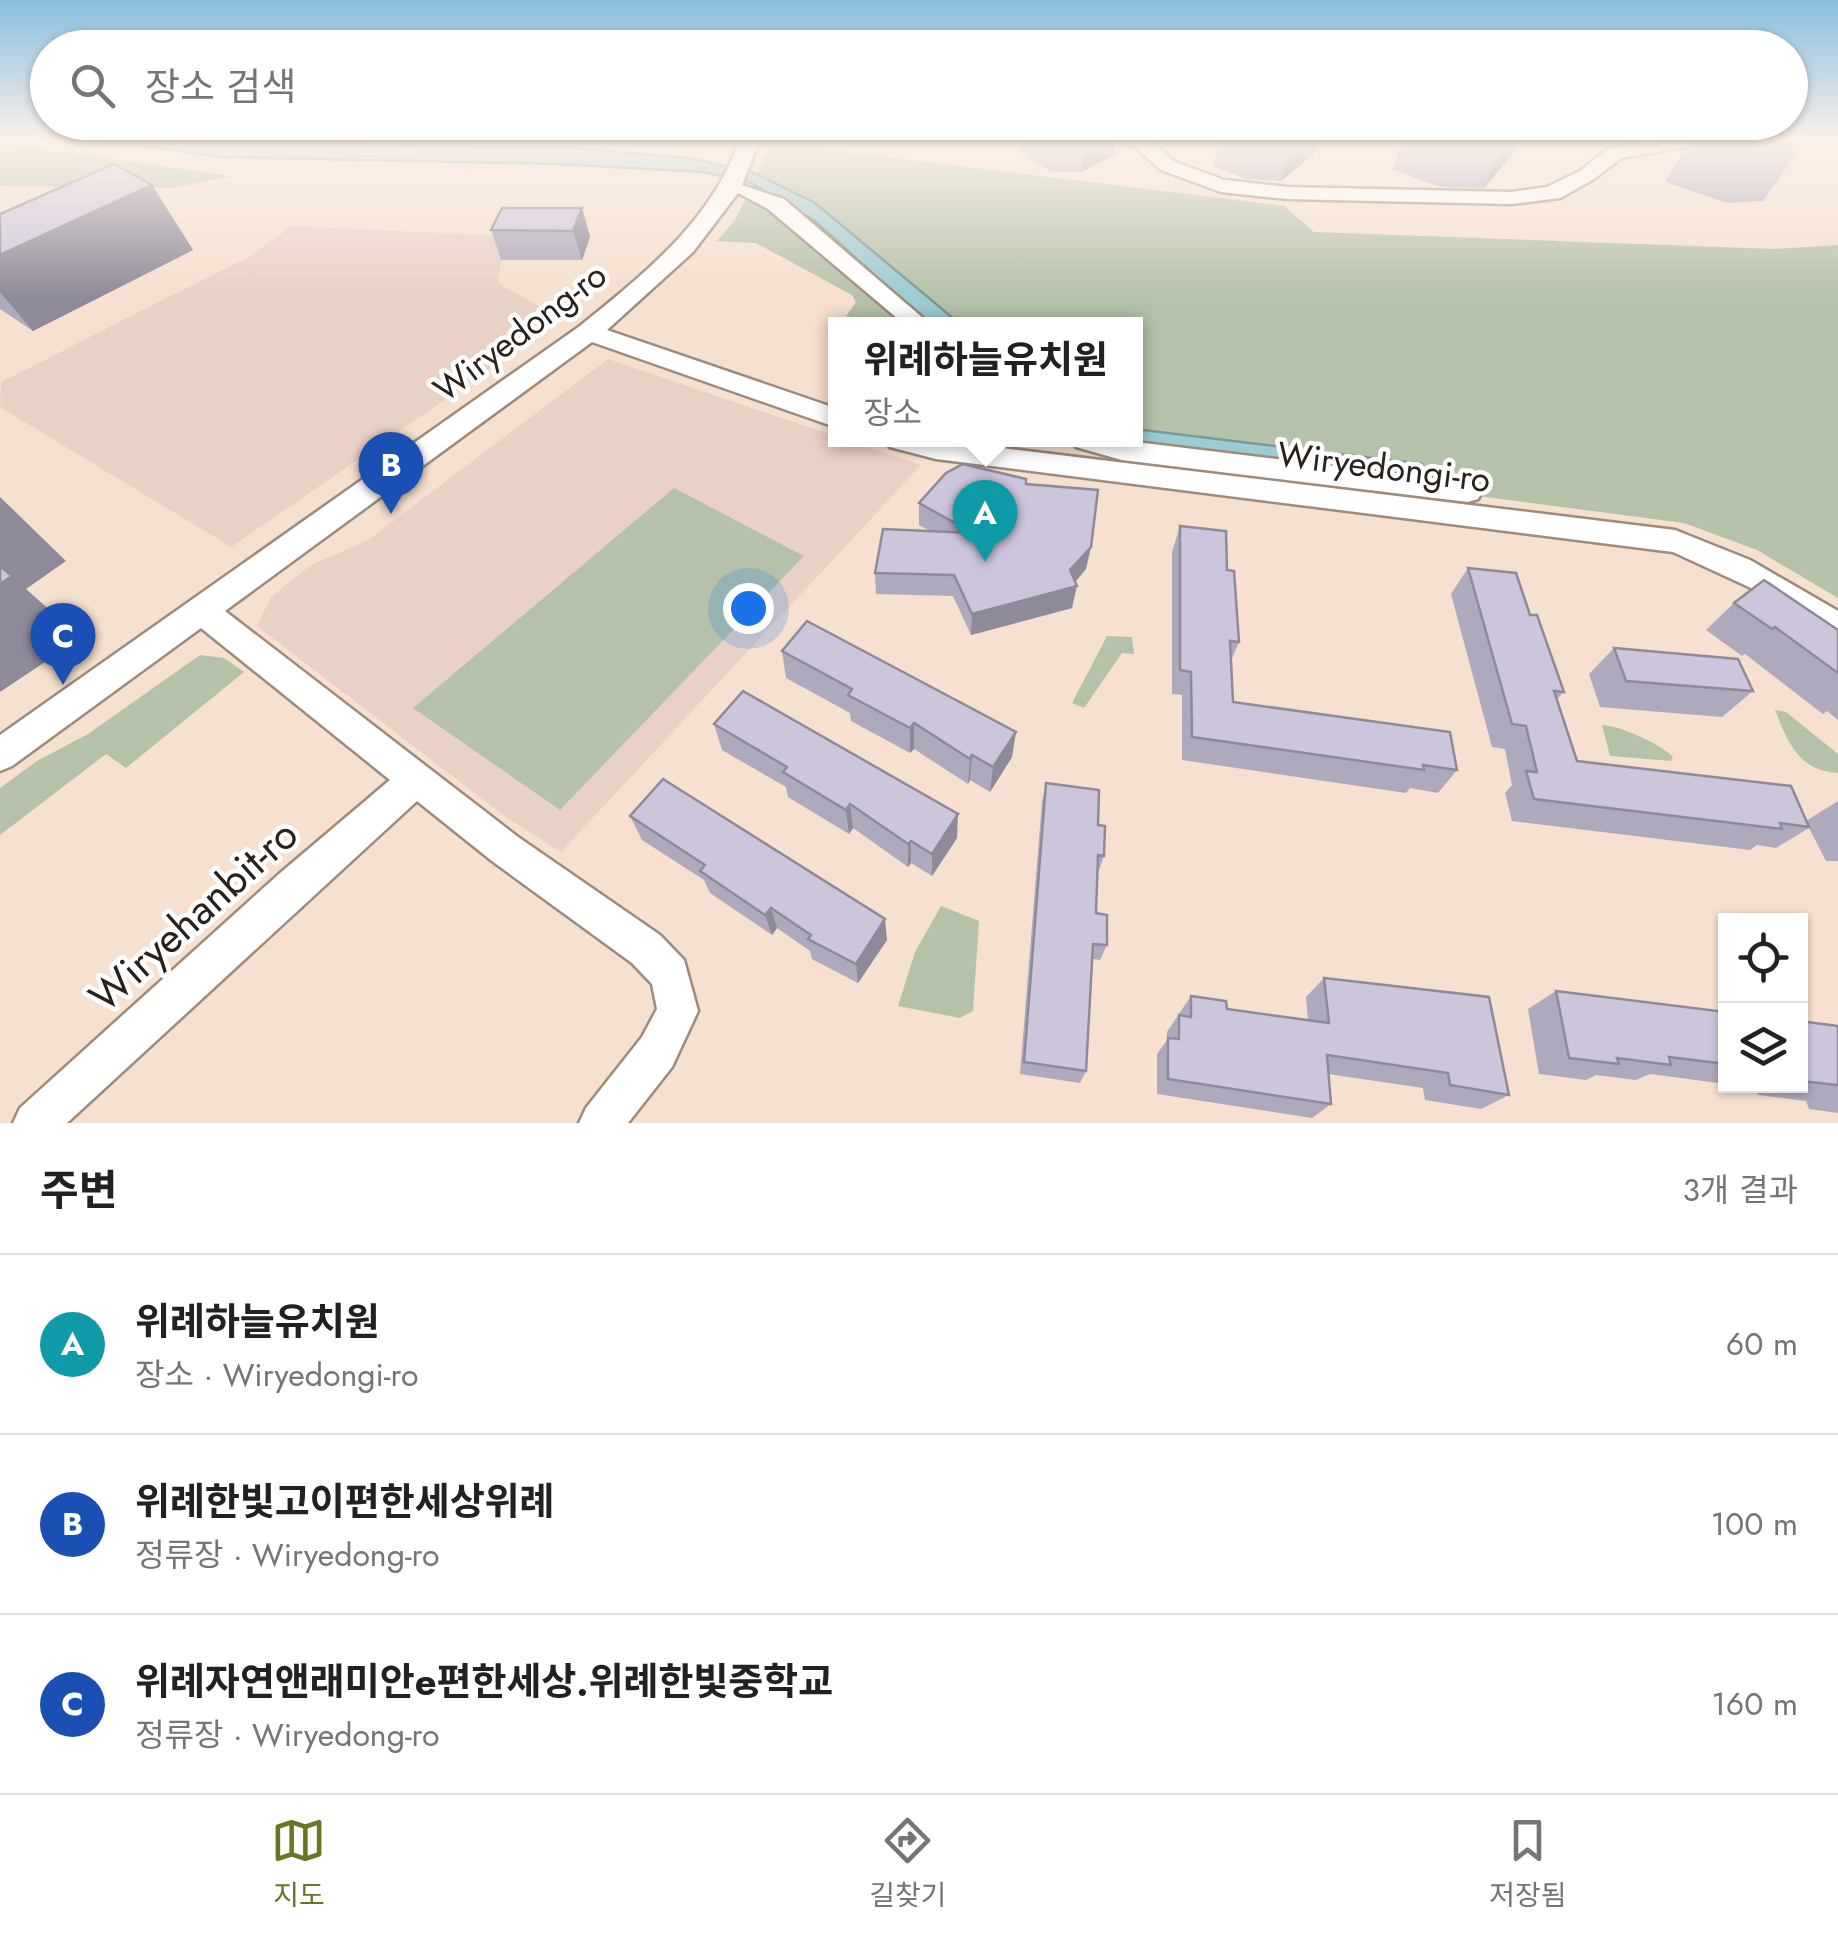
<!DOCTYPE html>
<html lang="ko">
<meta charset="utf-8">
<style>
:root{--surface:#fff;--page:#f6f6f6;--text:#202124;--muted:#757577;--line:#e0e0e0;--accent:#667725}
body{margin:0;font-family:Jost,"Noto Sans KR",sans-serif;background:var(--page);color:var(--text)}
.controls{position:absolute;right:30px;bottom:30px;display:grid;overflow:hidden;border-radius:0px;box-shadow:0 2px 8px #0004}
.controls button{width:90px;height:90px;display:grid;place-items:center;padding:0;border:0;border-bottom:2px solid var(--line);background:var(--surface);color:var(--text);font:50px sans-serif}
.you{position:absolute;left:748px;top:608px;width:35px;height:35px;margin:-25px;border:8px solid #fff;border-radius:50%;background:#1a73e8;box-shadow:0 0 0 15px #1a73e833}
.badge{display:grid;place-items:center;width:65px;height:65px;border-radius:50%;background:var(--accent);color:#fff;font-size:32px;font-weight:700}
.pin{position:absolute;translate:-50% -82px;filter:drop-shadow(0 2px 5px #0008)}
.pin::after{content:'';position:absolute;top:52px;width:35px;height:30px;background:inherit;clip-path:polygon(0 0,100% 0,50% 100%)}
.popup{position:absolute;left:828px;top:317px;width:315px;height:130px;box-sizing:border-box;display:grid;place-content:center;border-radius:0px;background:var(--surface);filter:drop-shadow(0 2px 8px #0005);font-size:32px;white-space:nowrap;color:var(--muted)}
.popup b{font-size:38px;color:var(--text)}
.popup::after{content:'';position:absolute;left:50%;top:100%;margin-left:-20px;border:20px solid transparent;border-top-color:var(--surface)}
.list{margin:0;padding:0;list-style:none}
h2{display:flex;justify-content:space-between;align-items:center;height:130px;margin:0;padding:0 40px;font-size:42px}
h2 small{font-size:32px;font-weight:400;color:var(--muted)}
.list li{display:grid;grid-template-columns:65px 1fr auto;gap:30px;align-items:center;box-sizing:border-box;height:180px;padding:0 40px;border-top:2px solid var(--line)}
.list b{display:block;font-size:38px;white-space:nowrap}
.list p{margin:0;font-size:32px;white-space:nowrap;color:var(--muted)}
.list em{font-size:32px;font-style:normal;color:var(--muted)}
.icon{flex:none;width:55px;height:55px;fill:none;stroke:currentColor;stroke-width:2;stroke-linecap:round;stroke-linejoin:round}
.map{position:relative;flex:none;width:1838px;height:1123px;overflow:hidden}
.search{position:absolute;background:var(--surface);box-shadow:0 2px 8px #0004;left:30px;right:30px;top:30px;height:110px;display:flex;align-items:center;gap:25px;box-sizing:border-box;padding:0 35px;border-radius:55px;color:var(--muted);font-size:38px}
.sheet{height:670px;background:var(--surface)}
nav{display:flex;justify-content:space-around;align-items:center;box-sizing:border-box;height:140px;border-top:2px solid var(--line);background:var(--surface);font-size:28px;color:var(--muted)}
nav a{display:grid;justify-items:center;gap:5px}
nav .on{color:var(--accent)}
.map>svg:first-child{display:block}
</style>
<div class="map">
<svg width="1838" height="1123" viewBox="0 0 1838 1123">
<rect width="100%" height="100%" fill="#f6e0cf"/>
<g fill="#e9d1c6">
<path d="M 290,226 L 505,236 L 498,283 L 562,319 L 231,547 L 0,407 L 1,382 L 254,254 Z"/>
<path d="M 608,359 L 835,436 L 835,440 L 846,440 L 921,465 L 561,852 L 503,815 L 257,626 L 271,597 L 311,565 L 368,540 Z"/>
</g>
<g fill="#b5c2a9">
<path d="M 0,143 L 232,176 L 171,188 L 0,186 Z"/>
<path d="M 772,143 L 1284,206 L 1314,232 L 1774,249 L 1838,245 L 1838,598 L 1757,550 L 1684,523 L 1081,444 L 1072,440 L 1135,440 L 1135,324 L 871,324 L 846,316 L 856,302 L 852,295 L 756,243 L 717,241 L 735,220 Z"/>
<path d="M 674,488 L 804,556 L 560,810 L 413,708 Z"/>
<path d="M 1107,636 L 1132,637 L 1134,654 L 1122,653 L 1084,708 L 1072,703 Z"/>
<path d="M 200,655 L 224,658 L 244,672 L 126,768 L 106,754 L 0,835 L 0,788 L 37,761 L 88,734 Z"/>
<path d="M 1775,710 L 1786,712 L 1838,754 L 1838,773 C 1799,771 1788,743 1775,710 Z"/>
<path d="M 1602,725 C 1619,725 1662,745 1673,757 L 1671,761 L 1610,756 Z"/>
<path d="M 941,906 L 979,921 L 973,1011 L 960,1018 L 898,1006 L 915,952 Z"/>
</g>
<g fill="#9cccd3" stroke="#7a999c" stroke-width="2.5">
<path d="M 98,140 L 574,148 L 688,158 L 750,171 L 815,203 L 960,324 L 928,324 L 815,221 L 751,183 L 704,172 L 557,164 L 222,157 Z"/>
<path d="M 1135,429 L 1422,464 L 1425,479 L 1122,440 L 1135,440 Z"/>
</g>
<g fill="none" stroke-linecap="round" stroke-linejoin="round">
<g stroke="#9e8b7b" stroke-width="5">
<g id="minor">
<path d="M 740,140 L 760,140 L 742,185 L 784,199 L 930,324 L 904,324 L 768,209 L 738,193 L 693,252 L 607,330 L 835,408 L 835,427 L 592,342 L 225,611 L 518,837 L 660,935 L 684,960 L 698,1011 L 672,1067 L 628,1123 L 579,1123 L 586,1108 L 642,1037 L 657,1009 L 652,984 L 632,963 L 492,861 L 417,801 L 67,1123 L 13,1123 L 20,1108 L 279,874 L 390,780 L 201,628 L 12,766 L 0,771 L 0,735 L 580,326 C 646,272 710,223 740,140 Z"/>
<path d="M 1127,140 L 1150,140 L 1175,162 L 1224,180 L 1287,187 L 1511,192 L 1547,187 L 1580,171 L 1608,149 L 1655,140 L 1703,140 L 1693,146 L 1621,158 L 1594,179 L 1560,198 L 1511,204 L 1287,199 L 1221,192 L 1161,170 Z"/>
<path d="M 886,440 L 937,440 L 1675,530 L 1750,560 L 1838,611 L 1838,641 L 1749,587 L 1673,552 L 936,459 L 890,447 Z"/>
<path d="M 1072,440 L 1119,440 L 1468,482 L 1478,485 L 1482,492 L 1478,499 L 1468,502 L 1122,460 L 1076,447 Z"/>
</g>
</g>
<use href="#minor" fill="#fff" fill-rule="evenodd"/>
</g>
<g fill="#afa9bd">
<path d="M 847,140 L 880,140 L 875,142 Z"/>
<path d="M 1021,140 L 1115,140 L 1113,156 L 1081,172 L 1052,172 L 1020,154 Z"/>
<path d="M 1219,140 L 1320,140 L 1317,151 L 1281,181 L 1245,179 L 1213,166 Z"/>
<path d="M 1403,140 L 1521,140 L 1516,150 L 1484,188 L 1440,187 L 1392,169 Z"/>
<path d="M 1691,140 L 1806,140 L 1763,201 L 1727,203 L 1665,182 Z"/>
<path d="M 152,185 L 193,250 L 33,331 L 0,309 L 0,214 Z"/>
<path d="M 582,208 L 590,237 L 582,260 L 501,260 L 491,230 Z"/>
<path d="M 1026,484 L 1086,569 L 1075,582 L 1072,608 L 971,635 L 953,596 L 876,594 L 875,573 L 930,531 L 919,525 L 919,503 Z"/>
<path d="M 1180,526 L 1227,570 L 1239,642 L 1231,661 L 1233,702 L 1457,770 L 1438,793 L 1410,788 L 1406,793 L 1182,760 L 1182,695 L 1172,694 L 1172,552 Z"/>
<path d="M 1468,568 L 1530,615 L 1564,692 L 1557,699 L 1577,761 L 1806,821 L 1838,801 L 1838,861 L 1826,861 L 1809,828 L 1776,848 L 1757,845 L 1750,850 L 1512,821 L 1505,793 L 1512,785 L 1505,749 L 1492,747 L 1451,594 Z"/>
<path d="M 1734,603 L 1838,630 L 1838,720 L 1827,711 L 1823,714 L 1745,654 L 1742,656 L 1706,630 Z"/>
<path d="M 1614,648 L 1753,691 L 1722,717 L 1600,707 L 1589,674 Z"/>
<path d="M 782,651 L 1012,757 L 990,792 L 970,780 L 968,784 L 914,749 L 910,753 L 851,721 L 850,713 L 786,678 Z"/>
<path d="M 714,724 L 957,838 L 932,876 L 911,863 L 908,867 L 853,828 L 849,834 L 788,797 L 786,787 L 722,750 Z"/>
<path d="M 1046,783 L 1098,825 L 1104,856 L 1098,873 L 1097,872 L 1096,913 L 1107,945 L 1100,960 L 1093,959 L 1086,1071 L 1080,1083 L 1020,1074 L 1042,802 Z"/>
<path d="M 630,816 L 887,940 L 858,983 L 812,959 L 810,951 L 777,928 L 772,935 L 710,893 L 704,880 L 642,840 Z"/>
<path d="M 1324,978 L 1509,1095 L 1481,1109 L 1425,1100 L 1423,1088 L 1328,1074 L 1331,1104 L 1312,1118 L 1157,1094 L 1157,1054 L 1167,1040 L 1167,1032 L 1191,996 L 1227,1009 L 1308,1020 L 1306,997 Z"/>
<path d="M 1556,991 L 1726,1012 L 1726,1084 L 1650,1074 L 1636,1080 L 1596,1075 L 1586,1080 L 1539,1074 L 1528,1009 Z"/>
<path d="M 1800,1021 L 1838,1026 L 1838,1113 L 1809,1109 L 1806,1101 L 1758,1095 L 1755,1088 L 1734,1086 L 1800,1086 Z"/>
</g>
<g fill="#8f8a9a">
<path d="M 1086,140 L 1115,140 L 1113,156 L 1081,172 Z"/>
<path d="M 1294,140 L 1320,140 L 1317,151 L 1281,181 Z"/>
<path d="M 1506,140 L 1521,140 L 1516,150 L 1484,188 Z"/>
<path d="M 152,185 L 193,250 L 33,331 L 0,292 L 0,255 Z"/>
<path d="M 582,208 L 590,237 L 582,260 L 573,231 Z"/>
<path d="M 0,497 L 66,561 L 26,589 L 81,638 L 0,692 Z"/>
<path d="M 1091,547 L 1086,569 L 1069,589 L 1077,586 L 1072,608 L 971,635 L 972,614 Z"/>
<path d="M 914,723 L 914,749 L 910,753 L 910,728 Z"/>
<path d="M 1016,732 L 1012,757 L 990,792 L 993,767 Z"/>
<path d="M 972,755 L 970,780 L 968,784 L 970,759 Z"/>
<path d="M 850,804 L 853,828 L 849,834 L 846,810 Z"/>
<path d="M 958,814 L 957,838 L 932,876 L 932,854 Z"/>
<path d="M 911,841 L 911,863 L 908,867 L 908,844 Z"/>
<path d="M 771,908 L 777,928 L 772,935 L 765,915 Z"/>
<path d="M 885,919 L 887,940 L 858,983 L 856,964 Z"/>
</g>
<g fill="#ccc5dc" stroke="#8f8a9a" stroke-width="2.5">
<path d="M 114,164 L 152,185 L 0,255 L 0,214 Z"/>
<path d="M 502,208 L 582,208 L 573,231 L 491,230 Z"/>
<path d="M 963,464 L 1026,479 L 1026,484 L 1098,490 L 1091,547 L 1070,570 L 1077,586 L 972,614 L 954,575 L 875,573 L 883,529 L 973,533 L 919,503 L 946,473 Z"/>
<path d="M 1180,526 L 1226,531 L 1227,570 L 1234,571 L 1239,642 L 1230,641 L 1233,702 L 1450,732 L 1457,770 L 1423,765 L 1424,770 L 1192,737 L 1191,672 L 1180,670 Z"/>
<path d="M 0,566 L 12,576 L 0,584 Z"/>
<path d="M 1468,568 L 1516,573 L 1530,615 L 1537,615 L 1564,692 L 1554,691 L 1577,761 L 1791,786 L 1809,827 L 1780,823 L 1782,829 L 1534,799 L 1526,771 L 1537,772 L 1526,726 L 1512,724 Z"/>
<path d="M 1764,580 L 1838,630 L 1838,673 L 1775,627 L 1772,629 L 1734,603 Z"/>
<path d="M 807,621 L 1016,732 L 993,767 L 972,755 L 970,759 L 914,723 L 910,728 L 848,695 L 852,689 L 782,651 Z"/>
<path d="M 1614,648 L 1738,659 L 1753,691 L 1626,681 Z"/>
<path d="M 743,691 L 958,814 L 932,854 L 911,841 L 908,844 L 850,804 L 846,810 L 783,772 L 787,767 L 714,724 Z"/>
<path d="M 663,779 L 885,919 L 856,964 L 808,939 L 811,935 L 771,908 L 765,915 L 700,871 L 705,865 L 630,816 Z"/>
<path d="M 1046,783 L 1099,790 L 1098,825 L 1105,826 L 1104,856 L 1098,855 L 1096,913 L 1107,915 L 1107,945 L 1093,944 L 1086,1071 L 1024,1062 Z"/>
<path d="M 1324,978 L 1489,997 L 1509,1095 L 1450,1085 L 1448,1073 L 1327,1055 L 1331,1104 L 1168,1079 L 1168,1038 L 1179,1039 L 1179,1015 L 1191,1017 L 1191,996 L 1226,1001 L 1227,1009 L 1329,1023 Z"/>
<path d="M 1556,991 L 1726,1012 L 1726,1064 L 1669,1057 L 1671,1065 L 1617,1058 L 1619,1064 L 1569,1058 Z"/>
<path d="M 1800,1021 L 1838,1026 L 1838,1085 L 1800,1081 Z"/>
</g>
<linearGradient id="sky" x2="0" y2="1"><stop stop-color="#89bee0"/><stop offset="0.47" stop-color="#fbf1e9"/><stop offset="1" stop-color="#fbf1e9" stop-opacity="0"/></linearGradient>
<rect width="1838" height="298" fill="url(#sky)"/>
<g text-anchor="middle" stroke-width="9" stroke-linejoin="round" paint-order="stroke">
<g font-size="35" fill="#29211b" stroke="#fff">
<text transform="translate(520 332) rotate(-37)" y="12">Wiryedong-ro</text>
<text transform="translate(1384 467) rotate(7)" y="12">Wiryedongi-ro</text>
</g>
<g font-size="42" fill="#29211b" stroke="#fff">
<text transform="translate(193 915) rotate(-42)" y="15">Wiryehanbit-ro</text>
</g>
</g>
</svg>
<div class="controls">
<button><svg class="icon" aria-label="locate" viewBox="0 0 24 24"><circle cx="12" cy="12" r="6"/><path d="M12 2v4M12 18v4M2 12h4M18 12h4"/></svg></button>
<button><svg class="icon" aria-label="layers" viewBox="0 0 24 24"><path d="M12 4l9 5-9 5-9-5zM3 14l9 5 9-5"/></svg></button>
</div>
<div class="you"></div>
<div class="pin badge" style="left:985px;top:562px;background:#0f9aa8">A</div>
<div class="popup"><b>위례하늘유치원</b>장소</div>
<div class="pin badge" style="left:391px;top:514px;background:#1a4fb4">B</div>
<div class="pin badge" style="left:63px;top:685px;background:#1a4fb4">C</div>
<div class="search"><svg class="icon" aria-label="search" viewBox="0 0 24 24"><circle cx="10" cy="10" r="6"/><path d="M15 15l6 6"/></svg>장소 검색</div>
</div>
<section class="sheet">
<h2>주변<small>3개 결과</small></h2>
<ul class="list">
<li><span class="badge" style="background:#0f9aa8">A</span><div><b>위례하늘유치원</b><p>장소 · Wiryedongi-ro</p></div><em>60 m</em></li>
<li><span class="badge" style="background:#1a4fb4">B</span><div><b>위례한빛고이편한세상위례</b><p>정류장 · Wiryedong-ro</p></div><em>100 m</em></li>
<li><span class="badge" style="background:#1a4fb4">C</span><div><b>위례자연앤래미안e편한세상.위례한빛중학교</b><p>정류장 · Wiryedong-ro</p></div><em>160 m</em></li>
</ul>
</section>
<nav>
<a class="on"><svg class="icon" aria-label="map" viewBox="0 0 24 24"><path d="M3 6l6-2 6 2 6-2v14l-6 2-6-2-6 2zM9 4v14M15 6v14"/></svg>지도</a>
<a><svg class="icon" aria-label="directions" viewBox="0 0 24 24"><path d="M12 3l9 9-9 9-9-9zM9 14v-3h6M13 9l2 2-2 2"/></svg>길찾기</a>
<a><svg class="icon" aria-label="saved" viewBox="0 0 24 24"><path d="M7 4h10v16l-5-4-5 4z"/></svg>저장됨</a>
</nav>
